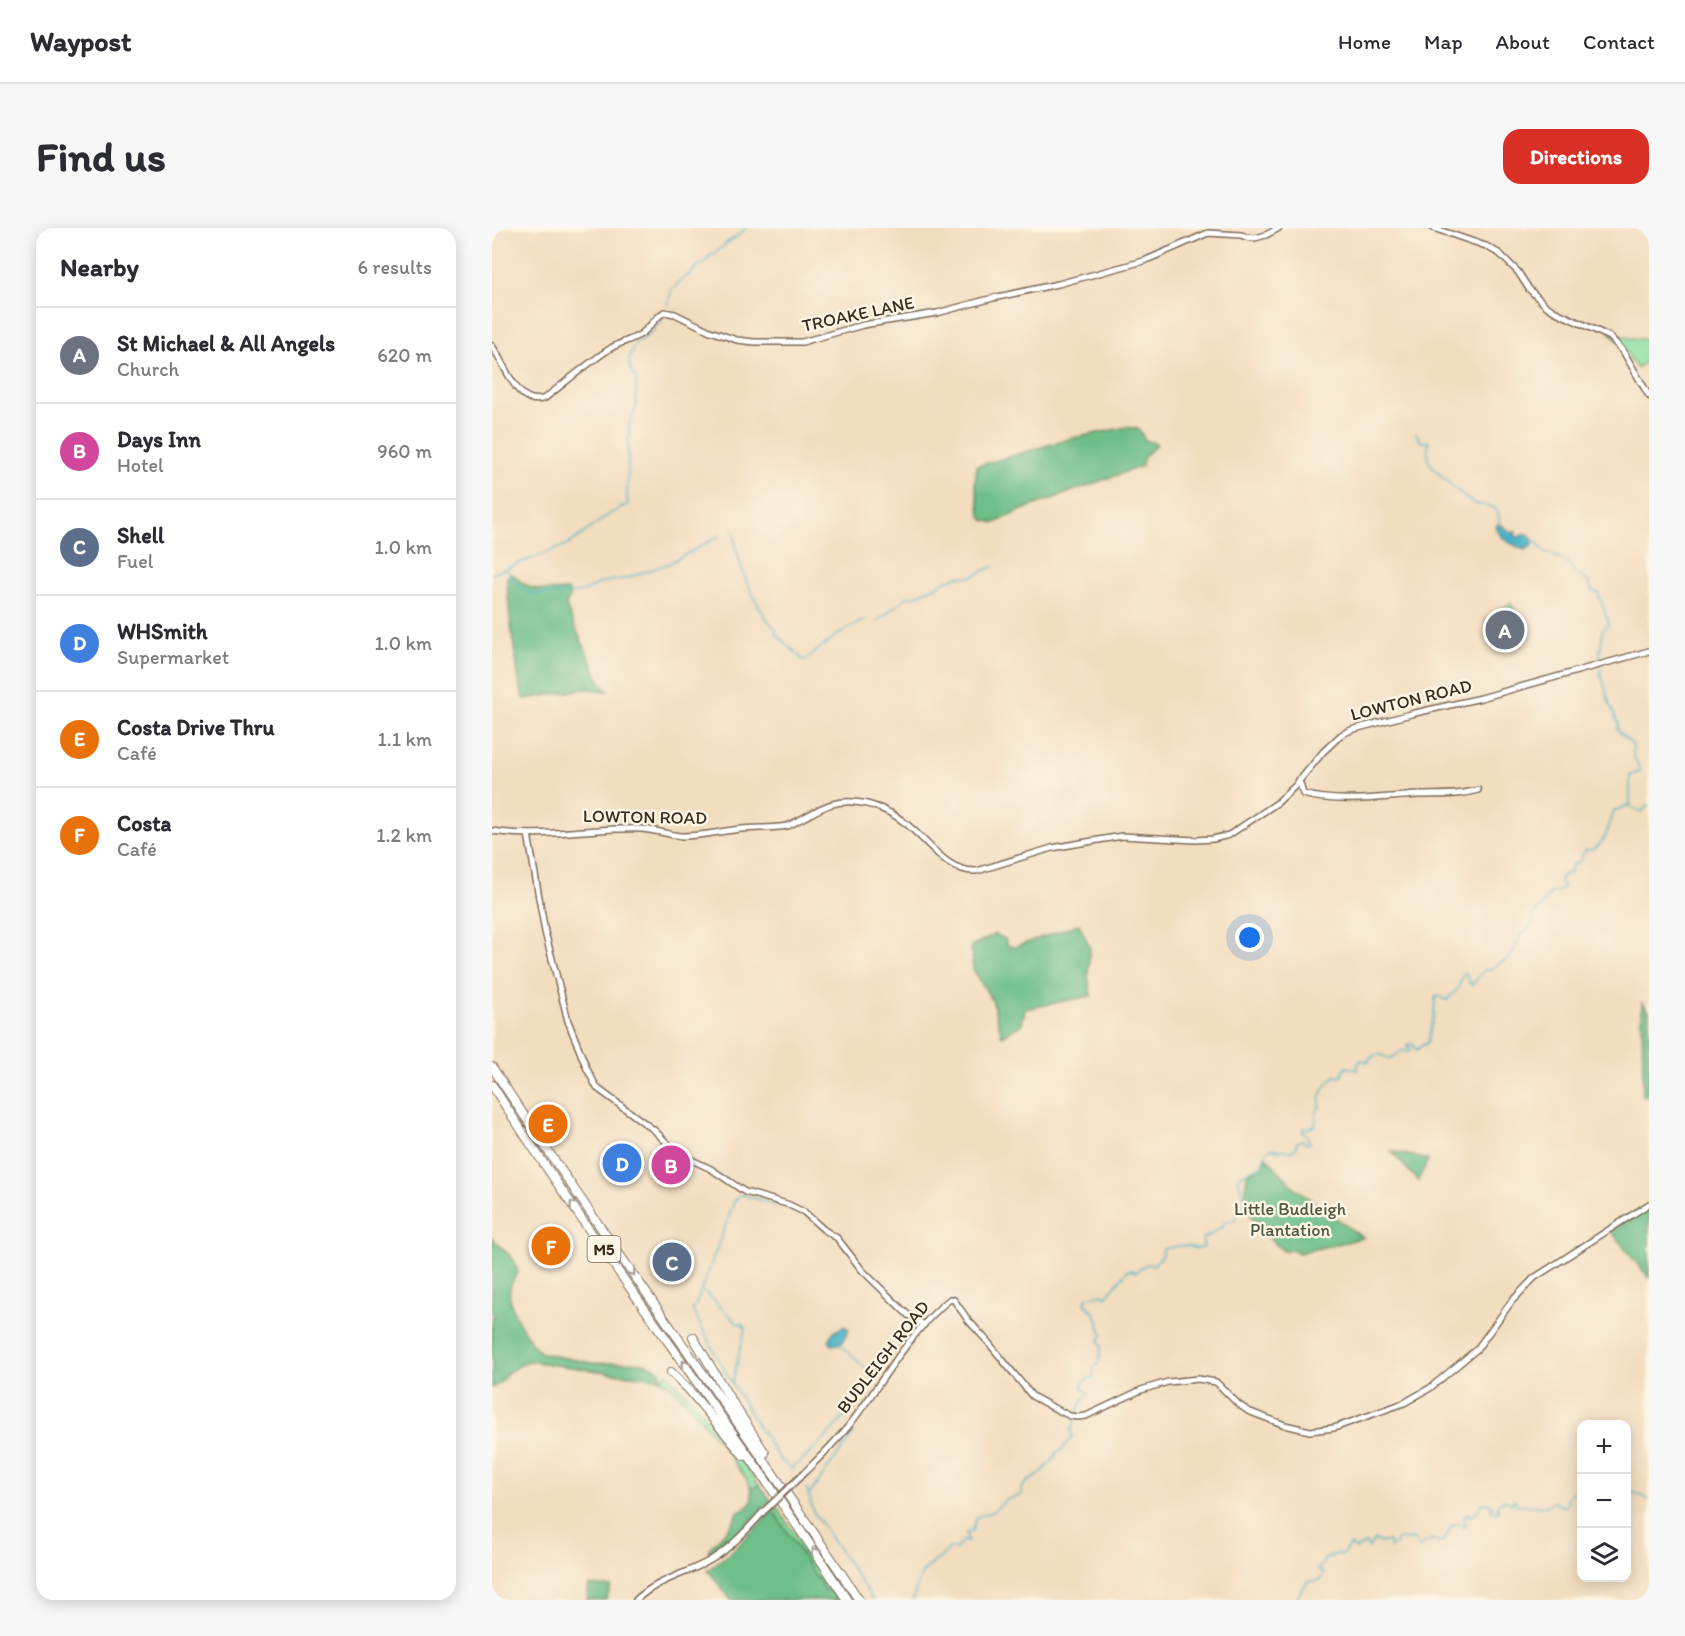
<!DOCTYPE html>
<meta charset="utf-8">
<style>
:root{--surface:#fff;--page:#f7f7f7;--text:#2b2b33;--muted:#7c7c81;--line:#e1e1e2;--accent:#d93025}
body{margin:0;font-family:Itim,sans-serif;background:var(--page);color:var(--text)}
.controls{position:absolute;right:18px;bottom:18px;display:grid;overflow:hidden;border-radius:12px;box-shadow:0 3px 15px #0003}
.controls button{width:54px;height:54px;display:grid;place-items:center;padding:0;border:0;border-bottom:2px solid var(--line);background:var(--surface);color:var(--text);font:30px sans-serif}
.you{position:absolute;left:758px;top:710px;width:21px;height:21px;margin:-15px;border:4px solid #fff;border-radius:50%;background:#1a73e8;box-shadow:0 0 0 9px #1a73e833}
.badge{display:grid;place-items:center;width:39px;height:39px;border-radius:50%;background:var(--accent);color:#fff;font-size:20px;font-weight:700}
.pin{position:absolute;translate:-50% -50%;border:3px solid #fff;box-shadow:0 2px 6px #0006}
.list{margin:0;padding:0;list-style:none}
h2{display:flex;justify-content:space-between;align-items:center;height:78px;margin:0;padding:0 24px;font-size:26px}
h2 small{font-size:20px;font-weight:400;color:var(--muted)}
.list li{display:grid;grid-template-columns:39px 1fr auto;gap:18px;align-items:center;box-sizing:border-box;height:96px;padding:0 24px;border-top:2px solid var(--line)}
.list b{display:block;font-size:22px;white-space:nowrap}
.list p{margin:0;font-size:20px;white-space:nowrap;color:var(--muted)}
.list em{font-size:20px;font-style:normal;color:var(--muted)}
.icon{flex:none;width:33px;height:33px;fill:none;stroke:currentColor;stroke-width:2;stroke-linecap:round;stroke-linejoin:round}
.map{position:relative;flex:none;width:1157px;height:1372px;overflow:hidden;border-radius:18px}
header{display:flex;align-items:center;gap:36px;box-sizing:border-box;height:84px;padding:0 30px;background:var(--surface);border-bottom:2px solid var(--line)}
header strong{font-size:28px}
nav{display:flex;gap:33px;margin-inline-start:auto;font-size:21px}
.intro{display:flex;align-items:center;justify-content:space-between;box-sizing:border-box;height:144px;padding:0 36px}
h1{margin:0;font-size:42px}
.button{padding:15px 27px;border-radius:18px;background:var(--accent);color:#fff;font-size:21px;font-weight:700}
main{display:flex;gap:36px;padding:0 36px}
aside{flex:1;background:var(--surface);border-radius:18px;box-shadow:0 3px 15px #0003}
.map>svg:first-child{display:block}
</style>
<header>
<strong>Waypost</strong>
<nav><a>Home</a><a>Map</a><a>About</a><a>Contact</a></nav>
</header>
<div class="intro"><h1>Find us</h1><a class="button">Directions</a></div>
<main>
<aside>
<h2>Nearby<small>6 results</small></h2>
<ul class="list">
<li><span class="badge" style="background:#6b7280">A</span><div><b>St Michael &amp; All Angels</b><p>Church</p></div><em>620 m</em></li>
<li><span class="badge" style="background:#d1479c">B</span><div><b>Days Inn</b><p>Hotel</p></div><em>960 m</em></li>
<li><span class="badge" style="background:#5c6f8a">C</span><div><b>Shell</b><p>Fuel</p></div><em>1.0 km</em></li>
<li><span class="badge" style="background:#3f7fe0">D</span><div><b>WHSmith</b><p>Supermarket</p></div><em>1.0 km</em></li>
<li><span class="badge" style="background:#e8710a">E</span><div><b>Costa Drive Thru</b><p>Café</p></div><em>1.1 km</em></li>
<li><span class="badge" style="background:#e8710a">F</span><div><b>Costa</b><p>Café</p></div><em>1.2 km</em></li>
</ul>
</aside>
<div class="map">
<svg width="1157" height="1372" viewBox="0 0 1157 1372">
<rect width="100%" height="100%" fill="#fcf5e5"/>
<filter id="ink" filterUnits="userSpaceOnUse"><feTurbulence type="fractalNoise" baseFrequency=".0167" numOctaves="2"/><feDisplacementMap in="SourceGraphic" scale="12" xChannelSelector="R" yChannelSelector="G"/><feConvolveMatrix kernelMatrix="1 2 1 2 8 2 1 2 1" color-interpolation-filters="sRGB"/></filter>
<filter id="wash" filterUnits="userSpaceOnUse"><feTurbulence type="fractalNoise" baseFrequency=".008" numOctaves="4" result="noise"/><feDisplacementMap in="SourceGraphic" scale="24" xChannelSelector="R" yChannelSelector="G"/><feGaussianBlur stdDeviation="1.35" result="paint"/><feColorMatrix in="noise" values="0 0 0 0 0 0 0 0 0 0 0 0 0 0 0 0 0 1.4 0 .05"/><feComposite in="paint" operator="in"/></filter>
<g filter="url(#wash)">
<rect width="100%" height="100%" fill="#f3ddbf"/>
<g fill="#87dfa3" stroke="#618460" stroke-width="1.5">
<path d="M 1117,104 L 1132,109 L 1157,112 L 1157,132 L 1144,140 L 1130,117 Z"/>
<path d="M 1018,375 L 1028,390 L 1032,402 L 1009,417 L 994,392 Z"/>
<path d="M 175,1145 C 209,1180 238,1217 267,1257 L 259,1261 L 255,1252 C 237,1226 218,1202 197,1178 C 188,1168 178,1155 166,1150 L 171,1149 Z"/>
<path d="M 284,1278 L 339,1361 L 334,1364 L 281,1282 Z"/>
</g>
<g fill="#6dbe89" stroke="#547454" stroke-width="1.5">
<path d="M 635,199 L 647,201 L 653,212 L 665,216 L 651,230 L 650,238 L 532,281 L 503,295 L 491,292 L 488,285 L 483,254 L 485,238 L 581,210 Z"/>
<path d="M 21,346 C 35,364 55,364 76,362 L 78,369 L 74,377 L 78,388 L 109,455 L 116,463 L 93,461 L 33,471 C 27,462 26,449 25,439 C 20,409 16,379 15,349 Z"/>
<path d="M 587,696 L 598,720 L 596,748 L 599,768 L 533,781 L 530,796 L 510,808 L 500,772 L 481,741 L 479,718 L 503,706 L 513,711 L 516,718 L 523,719 Z"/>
<path d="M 1150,775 L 1157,783 L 1157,868 L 1151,867 Z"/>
<path d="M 899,923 L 936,932 L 926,953 Z"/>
<path d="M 774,929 L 803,960 L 871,1010 L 807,1025 L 800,1022 L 791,1023 C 782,1014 771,1006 764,996 C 753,982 753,962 755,946 L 763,941 L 769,939 Z"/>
<path d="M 1157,978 L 1157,1050 L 1119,1003 Z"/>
<path d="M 0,1010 L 22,1032 L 26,1045 C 5,1067 28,1095 40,1116 L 50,1125 C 67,1129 84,1132 101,1135 C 118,1137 164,1126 170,1149 L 166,1150 L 128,1146 L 36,1133 L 16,1144 L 9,1154 L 0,1160 L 0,1090 L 2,1089 L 0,1084 Z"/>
<path d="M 267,1257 L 279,1272 C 262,1289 240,1317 218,1326 L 216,1322 L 241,1295 L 246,1284 L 251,1282 L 260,1274 L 259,1261 Z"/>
<path d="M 281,1282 L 333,1363 L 339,1361 L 346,1372 L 239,1372 L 219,1346 L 215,1343 L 246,1318 Z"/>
<path d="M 97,1357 L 119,1359 L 114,1372 L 95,1372 Z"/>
</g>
<g fill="#47b2c4" stroke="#416e71" stroke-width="1.5">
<path d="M 1007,295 L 1019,305 L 1024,303 L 1023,308 L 1028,309 L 1031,306 L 1036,306 L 1041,312 L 1041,317 L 1033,322 C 1021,317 1009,312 1004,299 Z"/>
<path d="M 351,1099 L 354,1099 L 357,1102 L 350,1115 L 340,1117 L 337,1113 C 338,1105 344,1102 351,1099 Z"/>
</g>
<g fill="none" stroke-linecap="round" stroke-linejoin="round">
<g stroke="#47b2c4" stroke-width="1.5">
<path d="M 176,78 L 179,62 L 193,49 L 199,46 L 206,37 L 212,36 L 219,27 L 231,19 L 234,15 L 246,8 L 254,0"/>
<path d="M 924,205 L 929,214 L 937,213 C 936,219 935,227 936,232 C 938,239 977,275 984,276 C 991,278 1000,276 1005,283 C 1008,287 1006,292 1007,296"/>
<path d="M 242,301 C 243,307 243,314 244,320 C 250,346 266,384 284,402 L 284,406 L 312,433 L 344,408 L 373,391"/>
<path d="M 1040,314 L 1045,313 C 1049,327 1063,326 1073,333 C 1078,337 1082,344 1087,348 L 1089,347 L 1098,356 L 1099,362 L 1106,365 L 1117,396 L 1111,401 L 1107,433"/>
<path d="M 15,339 L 19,351 L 38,366 L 67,366 L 92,364 L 108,355 L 135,350 L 178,335 L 227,308"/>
<path d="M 0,346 L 77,316 L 119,285 L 124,283 L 129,279 L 136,277 L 135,268 L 136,241 L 136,213 L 138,208 L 137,197 L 144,180 L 144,150 L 138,142 L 137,131 L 143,116 L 157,107 L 172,90"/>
<path d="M 384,394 L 415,369 L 423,368 L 446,358 L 449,355 L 467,348 L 479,349 L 502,338"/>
<path d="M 1109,440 L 1108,446 L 1112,455 L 1117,475 L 1126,495 L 1125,502 L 1141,517 L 1141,527 L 1149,543 L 1138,548 L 1138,577"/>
<path d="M 285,977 L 251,967 L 248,967 L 243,972 L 203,1079 L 200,1081 L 240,1156 L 268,1201 L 288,1232 L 302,1242"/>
<path d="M 213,1064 L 245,1095 L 250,1096 L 253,1101 L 240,1156"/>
<path d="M 585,1185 L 588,1177 L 596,1165 L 590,1160 L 590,1157 L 596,1150 L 601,1150 L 601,1140 L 607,1135 L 609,1117 L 607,1115 L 607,1111 L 611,1107 C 606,1095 605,1083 593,1076 L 594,1070 L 611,1066 L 614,1069 L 635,1043 L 638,1042 L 644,1044 C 648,1040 654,1034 661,1037 L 670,1028 L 671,1021 C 682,1019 693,1015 704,1021 L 712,1019 L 710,1011 L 720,1006 L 725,1001 L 730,1000 L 734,993 L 743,993 L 744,985 L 753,977 L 754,972 L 746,951 L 747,949 L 758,942 L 769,939 L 775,923 L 778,921 L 799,923 L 803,921 L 805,914 L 811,912 L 814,916 L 818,915 L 814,906 L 810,904 L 811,901 L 823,898 L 824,884 L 828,879 C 827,866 833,857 843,848 L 850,849 L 851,841 L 854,839 L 866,842 L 866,835 L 870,832 L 877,834 L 878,830 C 889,823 890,828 898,831 L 911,822 L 914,824 L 918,823 L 919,821 L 914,817 L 920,816 L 925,822 L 929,818 L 935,815 L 942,786 L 943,770 L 945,768 L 955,772 C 958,768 962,766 965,762 C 966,761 971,748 972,745 L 974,745 L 978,756 L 980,757 L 991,743 L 998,741 L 1014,732 L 1021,725 L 1028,708 L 1040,698 L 1042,686 C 1045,685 1056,668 1059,664 L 1067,663 L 1071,660 L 1068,652 L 1069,649 L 1079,643 L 1080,637 L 1089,633 L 1090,627 L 1094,622 C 1112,624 1118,596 1122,582 L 1130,580 L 1135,577 L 1149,584 L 1157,577"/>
<path d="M 299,1240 C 328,1221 347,1194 368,1168 C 373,1162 379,1157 384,1150 L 347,1116"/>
<path d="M 314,1260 C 318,1268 318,1276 322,1285 L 381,1372"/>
<path d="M 1134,1265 L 1142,1265 L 1157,1271"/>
<path d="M 317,1267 L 362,1205"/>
<path d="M 420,1372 C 425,1364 425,1353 431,1344 C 439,1334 452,1330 457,1320 L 461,1320 L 463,1322 L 470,1313 L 476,1314 L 474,1305 L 480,1303 L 484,1289 L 500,1284 L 514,1272 L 530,1267 L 529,1261 L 535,1254 L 547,1247 L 562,1231 L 564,1225 L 571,1221 L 580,1209 L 579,1202 L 584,1192"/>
<path d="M 805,1372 L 808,1364 L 816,1353 L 824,1353 L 830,1350 L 832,1345 L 825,1342 L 830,1337 L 833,1331 L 845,1326 L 850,1327 L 858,1317 L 864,1321 L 874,1315 L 877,1320 L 880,1314 L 883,1312 L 889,1315 L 897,1313 L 898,1320 L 905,1317 L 904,1312 C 910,1310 916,1313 922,1311 L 927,1320 L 932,1315 L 942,1311 L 947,1315 L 952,1313 C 954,1307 958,1304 959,1298 L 967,1295 L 971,1298 L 974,1297 L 972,1290 L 975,1285 L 978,1288 L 984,1285 L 989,1276 L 995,1275 L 1001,1278 L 999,1283 L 1007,1283 L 1005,1278 L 1007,1274 L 1013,1272 L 1020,1276 L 1022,1271 L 1025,1277 L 1054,1278 L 1061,1274 L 1073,1279 L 1077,1267 L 1084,1263 L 1090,1262"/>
</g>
</g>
</g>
<g filter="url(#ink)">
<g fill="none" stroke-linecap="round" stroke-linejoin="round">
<g stroke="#7b6956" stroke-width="8">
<g id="minor">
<path d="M 941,0 L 994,18 L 1008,26 L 1026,44 L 1037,61 L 1053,77 L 1062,83 L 1118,109 L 1131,123 L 1157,168"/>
<path d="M 0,118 C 13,135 25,181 53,170 C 75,153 96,135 119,120 C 129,114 140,112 149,106 C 158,100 163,90 172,84 L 183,86 L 218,103 L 245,112 L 262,114 L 310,114 L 371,97 L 445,85 L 501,70 L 566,56 L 652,33 L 716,5 L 749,7 L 754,9 L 763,10 L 774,7 L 787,0"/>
<path d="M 807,552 L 811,566 C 846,576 890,569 926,567 C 946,566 966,568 986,562"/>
<path d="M 0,603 C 49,611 100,599 150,601 C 164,602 177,607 190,608 C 211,608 229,603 249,601 C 264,599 280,601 295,598 C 299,597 303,594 307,592 C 327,582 338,572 362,574 C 379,575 398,583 412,594 C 434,610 454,645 485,643 L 560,620 L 630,608 L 703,612 L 721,611 L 737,607 L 785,575 L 803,558 L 831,524 L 849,507 L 859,502 L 919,486 L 989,470 L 1157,423"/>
<path d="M 36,606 L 53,704 L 72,777 L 76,793 L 95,841 L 105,860 L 162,902 L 185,925 L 219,941 L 253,964 L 295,976 L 312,984 L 331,1001 L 345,1010 L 370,1042 L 416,1087 L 432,1097"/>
<path d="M 308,1249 C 326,1231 344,1214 359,1195 C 390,1155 418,1103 458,1071 L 462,1072 L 476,1092 L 496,1114 L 540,1168 L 560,1179 L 578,1188 L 586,1189 L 594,1188 L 649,1162 L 676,1154 L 706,1151 L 724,1154 L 746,1176 L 756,1183 L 793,1197 L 818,1203 L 842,1200 L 912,1175 L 938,1160 L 985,1121 L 1020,1073 L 1042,1050 L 1157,976"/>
<path d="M 144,1372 C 165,1352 189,1348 215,1334 C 236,1323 255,1302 271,1284"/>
</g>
</g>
<g stroke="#7b6956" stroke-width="10">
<g id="highway">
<path d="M 0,839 C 118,1020 248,1192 367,1372"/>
<path d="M 0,857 C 113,1033 241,1198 355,1372"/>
<path d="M 201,1109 L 237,1169 L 273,1225"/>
<path d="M 179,1144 L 197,1162 L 252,1228"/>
</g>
</g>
<use href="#minor" stroke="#fff" stroke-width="5"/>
<use href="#highway" stroke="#fff" stroke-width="8"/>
<g stroke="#7b6956" stroke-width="8" stroke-linecap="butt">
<path id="minor-bridge" d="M 271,1284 L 308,1249"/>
</g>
<use href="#minor-bridge" stroke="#fff" stroke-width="5"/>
</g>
<defs><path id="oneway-chevron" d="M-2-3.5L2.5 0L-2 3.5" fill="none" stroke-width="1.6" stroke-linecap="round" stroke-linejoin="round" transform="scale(1.5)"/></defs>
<g stroke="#a79f9a">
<use href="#oneway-chevron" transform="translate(81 977) rotate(-125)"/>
<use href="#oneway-chevron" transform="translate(140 1044) rotate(55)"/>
<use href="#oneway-chevron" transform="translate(193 1136) rotate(-125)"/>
<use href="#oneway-chevron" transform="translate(323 1323) rotate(-124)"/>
</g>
</g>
<g text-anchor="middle" stroke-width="5" stroke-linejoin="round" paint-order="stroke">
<rect fill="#fcf5e5" stroke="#75675a" stroke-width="1.5" x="95.5" y="1008" width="33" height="26" rx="4.5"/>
<g font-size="16" font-weight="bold" fill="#3b2a1e">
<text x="112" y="1027">M5</text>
</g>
<g font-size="18" fill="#3b2a1e" stroke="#fcf5e5">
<text transform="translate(366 86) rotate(-12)" y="6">TROAKE LANE</text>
<text transform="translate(919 472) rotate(-14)" y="6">LOWTON ROAD</text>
<text transform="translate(153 589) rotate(1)" y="6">LOWTON ROAD</text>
<text transform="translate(391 1129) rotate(-52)" y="6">BUDLEIGH ROAD</text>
</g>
<g font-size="18" fill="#4e573f" stroke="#fcf5e5">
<text x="798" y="987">Little Budleigh<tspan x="798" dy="21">Plantation</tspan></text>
</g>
</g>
</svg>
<div class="controls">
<button>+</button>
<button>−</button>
<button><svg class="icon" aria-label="layers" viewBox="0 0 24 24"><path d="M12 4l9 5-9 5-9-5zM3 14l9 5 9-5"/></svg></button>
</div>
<div class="you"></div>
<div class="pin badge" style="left:1013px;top:402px;background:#6b7280">A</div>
<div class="pin badge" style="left:179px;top:937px;background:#d1479c">B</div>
<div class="pin badge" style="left:180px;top:1034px;background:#5c6f8a">C</div>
<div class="pin badge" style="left:130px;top:935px;background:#3f7fe0">D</div>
<div class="pin badge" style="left:56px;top:896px;background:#e8710a">E</div>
<div class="pin badge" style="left:59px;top:1018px;background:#e8710a">F</div>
</div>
</main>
